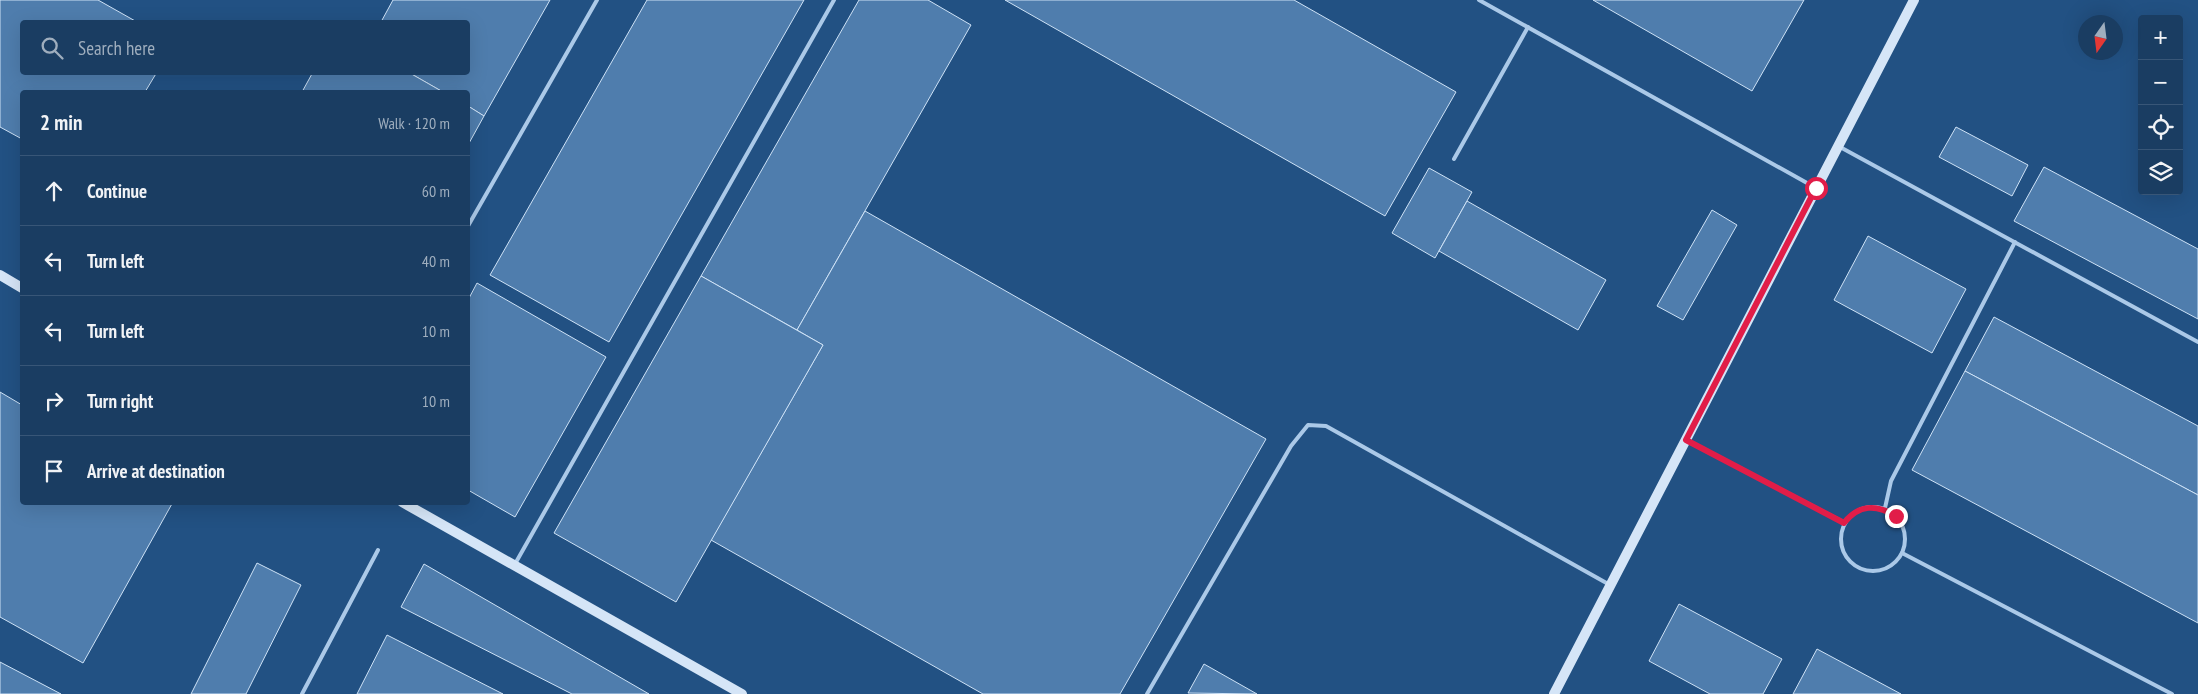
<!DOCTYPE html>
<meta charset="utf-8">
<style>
:root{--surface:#1a3d62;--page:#234468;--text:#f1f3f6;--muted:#9faebe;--line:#385677}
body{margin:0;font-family:"PT Sans Narrow",sans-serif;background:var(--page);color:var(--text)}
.controls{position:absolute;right:15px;top:15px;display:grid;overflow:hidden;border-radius:5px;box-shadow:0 5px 20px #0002}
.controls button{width:45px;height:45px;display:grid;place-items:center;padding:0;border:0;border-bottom:1px solid var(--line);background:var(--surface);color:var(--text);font:25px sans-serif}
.compass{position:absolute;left:2078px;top:15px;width:45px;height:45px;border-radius:50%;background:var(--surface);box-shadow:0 5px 20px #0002;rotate:194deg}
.stop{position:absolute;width:15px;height:15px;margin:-11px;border:4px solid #e11d48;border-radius:50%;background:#fff}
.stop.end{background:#e11d48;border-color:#fff;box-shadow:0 1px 5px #0008}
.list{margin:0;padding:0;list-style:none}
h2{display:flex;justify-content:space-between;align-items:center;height:65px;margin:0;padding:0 20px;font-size:21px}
h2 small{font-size:16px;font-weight:400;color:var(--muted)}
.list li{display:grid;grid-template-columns:32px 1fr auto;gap:15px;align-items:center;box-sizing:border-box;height:70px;padding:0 20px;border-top:1px solid var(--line)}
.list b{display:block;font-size:19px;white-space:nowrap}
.list em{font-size:16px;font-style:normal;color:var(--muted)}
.icon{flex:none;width:28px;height:28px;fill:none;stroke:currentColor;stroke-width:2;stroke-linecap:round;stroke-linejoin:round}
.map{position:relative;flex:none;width:2198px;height:694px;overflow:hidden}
.search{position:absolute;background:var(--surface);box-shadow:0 5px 20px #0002;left:20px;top:20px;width:450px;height:55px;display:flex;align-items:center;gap:12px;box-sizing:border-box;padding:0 18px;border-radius:5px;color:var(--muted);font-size:19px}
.panel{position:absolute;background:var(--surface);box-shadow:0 5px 20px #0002;left:20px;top:90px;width:450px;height:415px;border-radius:5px}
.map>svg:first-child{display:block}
</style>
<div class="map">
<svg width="2198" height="694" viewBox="0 0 2198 694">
<rect width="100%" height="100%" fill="#225183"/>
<g fill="#4f7dad" stroke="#cee2f6">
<path d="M 0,0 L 98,0 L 137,22 L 22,22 L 22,72 L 157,72 L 145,92 L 22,92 L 22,139 L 0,127 Z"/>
<path d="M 393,0 L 550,0 L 484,116 L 468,106 L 468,92 L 443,92 L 408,72 L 468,72 L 468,22 L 381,22 Z"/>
<path d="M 647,0 L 804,0 L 609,342 L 490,275 Z"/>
<path d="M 859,0 L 928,0 L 971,25 L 797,330 L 701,276 Z"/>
<path d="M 1005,0 L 1294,0 L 1456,92 L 1385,216 Z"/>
<path d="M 1593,0 L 1804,0 L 1752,91 Z"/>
<path d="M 313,72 L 408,72 L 443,92 L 302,92 Z"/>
<path d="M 468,106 L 484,116 L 468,145 Z"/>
<path d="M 1956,127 L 2028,165 L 2012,196 L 1939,157 Z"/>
<path d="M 2044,167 L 2198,249 L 2198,319 L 2014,221 Z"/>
<path d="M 1429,168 L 1472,192 L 1435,258 L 1392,233 Z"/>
<path d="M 1467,201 L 1606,280 L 1578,330 L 1439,251 Z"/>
<path d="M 1712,210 L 1737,225 L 1683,320 L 1657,306 Z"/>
<path d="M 865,211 L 1266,439 L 1120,694 L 983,694 L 711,540 L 823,345 L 797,330 Z"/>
<path d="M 1868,236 L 1966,289 L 1932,353 L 1834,300 Z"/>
<path d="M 701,276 L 823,345 L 676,602 L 554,533 Z"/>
<path d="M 477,283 L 606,357 L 515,517 L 468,490 L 468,300 Z"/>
<path d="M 1994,317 L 2198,426 L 2198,495 L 1965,371 Z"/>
<path d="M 1965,371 L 2198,495 L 2198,623 L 1912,470 Z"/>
<path d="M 0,392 L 22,405 L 22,502 L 173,502 L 83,663 L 0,617 Z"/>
<path d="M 257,563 L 301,585 L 246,694 L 191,694 Z"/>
<path d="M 424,564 L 649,694 L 572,694 L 401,607 Z"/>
<path d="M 1679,604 L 1782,659 L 1763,694 L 1710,694 L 1649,661 Z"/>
<path d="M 387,635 L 503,694 L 357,694 Z"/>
<path d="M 1817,649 L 1901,694 L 1793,694 Z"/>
<path d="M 0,662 L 61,694 L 0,694 Z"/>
<path d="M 1204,664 L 1257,694 L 1188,693 Z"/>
</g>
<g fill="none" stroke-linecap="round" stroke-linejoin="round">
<g stroke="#abc9e8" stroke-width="4">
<path d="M 1479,0 L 1816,188"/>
<path d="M 1840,147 L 2198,342"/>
<path d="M 1454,159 L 1528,27"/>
<path d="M 468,226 L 597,0"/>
<path d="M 1687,441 L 1845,523"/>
<circle cx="1873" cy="539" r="32"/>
<path d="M 1885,508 L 1891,481 L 2015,242"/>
<path d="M 1902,553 L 2172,694"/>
<path d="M 515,564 L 834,0"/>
<path d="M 302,694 L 378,550"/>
<path d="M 1147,694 L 1291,446 L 1308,425 L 1326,426 L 1610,585"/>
</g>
<g stroke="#d5e5f7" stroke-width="10">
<path d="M 0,275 L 22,288"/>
<path d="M 402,502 L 742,694"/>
<path d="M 1554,694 L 1914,0"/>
</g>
</g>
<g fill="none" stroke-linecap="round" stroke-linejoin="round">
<path stroke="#e11d48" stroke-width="6" d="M 1816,188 L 1686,440 L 1844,523 C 1859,504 1876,504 1896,516"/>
</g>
</svg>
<div class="controls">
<button>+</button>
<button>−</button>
<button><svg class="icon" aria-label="locate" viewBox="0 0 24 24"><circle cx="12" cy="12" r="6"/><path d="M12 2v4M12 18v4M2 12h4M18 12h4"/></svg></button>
<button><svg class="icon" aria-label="layers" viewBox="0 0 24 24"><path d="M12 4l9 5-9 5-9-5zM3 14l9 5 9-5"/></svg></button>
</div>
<svg class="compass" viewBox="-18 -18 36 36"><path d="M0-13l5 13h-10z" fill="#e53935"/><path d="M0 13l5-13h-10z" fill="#9faebe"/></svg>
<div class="stop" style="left:1816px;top:188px"></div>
<div class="stop end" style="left:1896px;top:516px"></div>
<div class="search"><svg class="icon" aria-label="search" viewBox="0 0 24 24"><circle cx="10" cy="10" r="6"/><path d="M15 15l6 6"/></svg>Search here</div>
<section class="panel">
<h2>2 min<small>Walk · 120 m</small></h2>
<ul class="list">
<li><svg class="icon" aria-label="ahead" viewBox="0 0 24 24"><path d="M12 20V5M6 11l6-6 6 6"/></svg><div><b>Continue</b></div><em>60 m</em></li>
<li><svg class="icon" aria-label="left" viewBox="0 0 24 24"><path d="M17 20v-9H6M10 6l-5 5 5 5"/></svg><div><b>Turn left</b></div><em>40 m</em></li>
<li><svg class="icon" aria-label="left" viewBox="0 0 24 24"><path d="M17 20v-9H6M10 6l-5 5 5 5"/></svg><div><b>Turn left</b></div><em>10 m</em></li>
<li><svg class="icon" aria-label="right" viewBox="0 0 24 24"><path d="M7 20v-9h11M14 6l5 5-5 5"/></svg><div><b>Turn right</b></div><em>10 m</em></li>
<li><svg class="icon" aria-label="arrive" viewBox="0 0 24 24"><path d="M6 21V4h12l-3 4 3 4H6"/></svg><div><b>Arrive at destination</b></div></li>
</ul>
</section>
</div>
